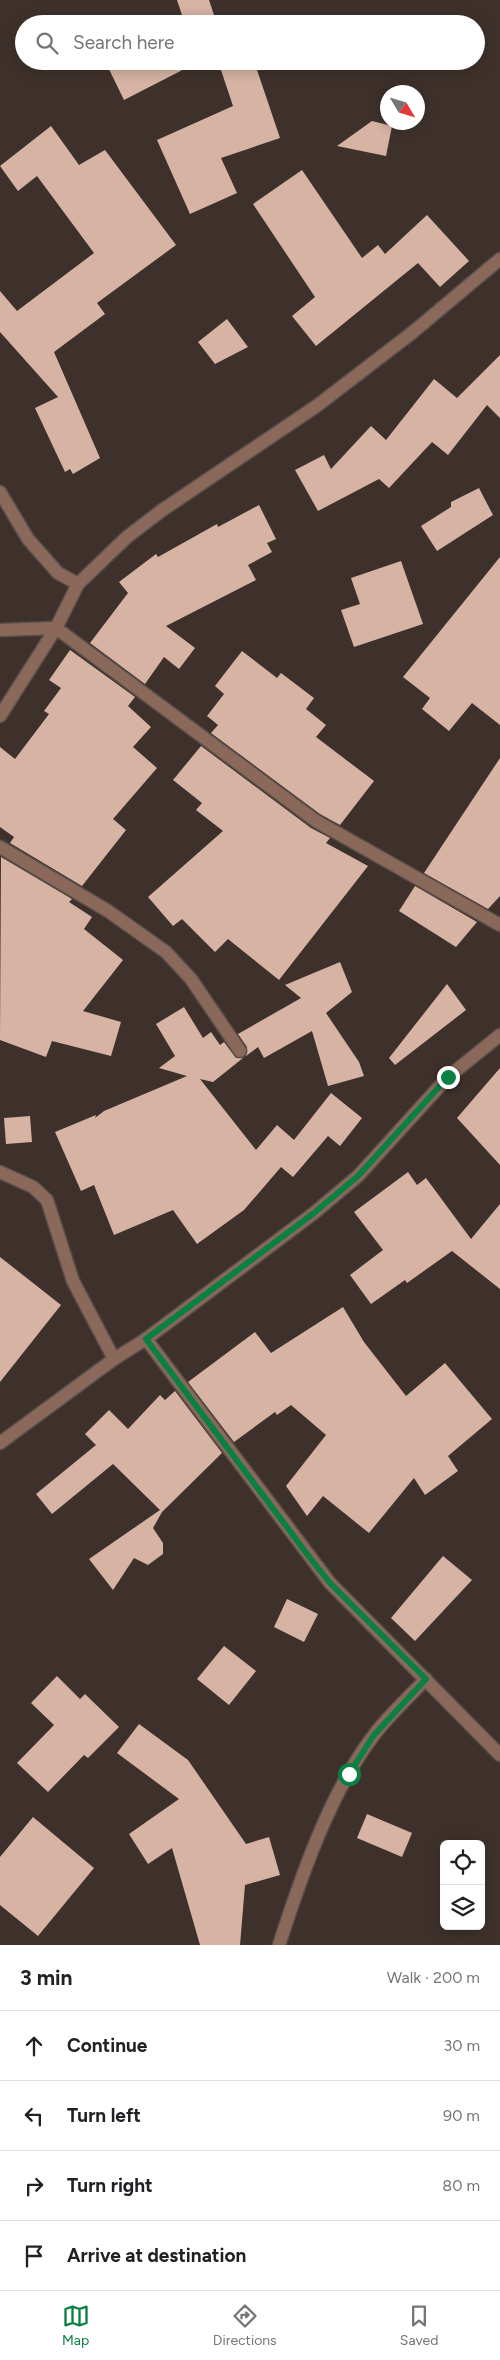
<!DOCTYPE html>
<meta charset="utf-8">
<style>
:root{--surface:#fff;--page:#f2f2f2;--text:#202124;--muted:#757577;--line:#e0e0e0;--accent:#0b8043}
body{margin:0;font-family:Figtree,sans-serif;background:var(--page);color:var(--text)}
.controls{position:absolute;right:15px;bottom:15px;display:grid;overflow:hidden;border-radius:8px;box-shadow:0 2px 12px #0003}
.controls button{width:45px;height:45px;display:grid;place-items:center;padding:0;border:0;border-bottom:1px solid var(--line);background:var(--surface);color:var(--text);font:25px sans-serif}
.compass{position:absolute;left:380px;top:85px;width:45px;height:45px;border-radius:50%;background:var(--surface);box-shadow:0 2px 12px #0003;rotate:128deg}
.stop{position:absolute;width:15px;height:15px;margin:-11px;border:4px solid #0b8043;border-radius:50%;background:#fff}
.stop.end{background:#0b8043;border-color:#fff;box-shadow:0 1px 5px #0008}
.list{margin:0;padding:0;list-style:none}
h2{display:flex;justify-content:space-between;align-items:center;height:65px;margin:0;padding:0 20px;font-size:21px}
h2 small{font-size:16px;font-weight:400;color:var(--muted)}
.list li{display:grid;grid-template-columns:32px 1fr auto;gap:15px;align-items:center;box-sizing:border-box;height:70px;padding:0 20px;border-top:1px solid var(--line)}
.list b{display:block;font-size:19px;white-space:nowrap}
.list em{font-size:16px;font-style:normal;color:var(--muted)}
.icon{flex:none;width:28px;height:28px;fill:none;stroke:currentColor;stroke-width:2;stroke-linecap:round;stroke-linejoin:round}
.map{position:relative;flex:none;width:500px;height:1945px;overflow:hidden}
.search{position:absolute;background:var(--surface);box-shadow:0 2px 12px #0003;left:15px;right:15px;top:15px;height:55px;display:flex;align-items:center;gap:12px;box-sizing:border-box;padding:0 18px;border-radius:28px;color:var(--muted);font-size:19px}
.sheet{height:345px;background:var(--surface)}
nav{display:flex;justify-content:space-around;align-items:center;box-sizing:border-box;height:70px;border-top:1px solid var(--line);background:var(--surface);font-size:14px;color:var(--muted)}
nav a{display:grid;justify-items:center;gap:2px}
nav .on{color:var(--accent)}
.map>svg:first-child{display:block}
</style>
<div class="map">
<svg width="500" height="1945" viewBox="0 0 500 1945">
<rect width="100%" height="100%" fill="#3e312c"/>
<g fill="#d6b3a3">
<path d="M 177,0 L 209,0 L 217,24 L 185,24 Z"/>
<path d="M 105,61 L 200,61 L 124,100 Z"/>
<path d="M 218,61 L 254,61 L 280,138 L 221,158 L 237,193 L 190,214 L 157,140 L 233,106 Z"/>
<path d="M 372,121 L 392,126 L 386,156 L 337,146 Z"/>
<path d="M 51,126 L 79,165 L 105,150 L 176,245 L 97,303 L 105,314 L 54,352 L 100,458 L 73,474 L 70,469 L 65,472 L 35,408 L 58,397 L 0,332 L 0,291 L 17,311 L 94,253 L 37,176 L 18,191 L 0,166 Z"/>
<path d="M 302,170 L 362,258 L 378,245 L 385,254 L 427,215 L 469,261 L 440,287 L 418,263 L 316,346 L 292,316 L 315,297 L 253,204 Z"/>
<path d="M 227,319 L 248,347 L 215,364 L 198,342 Z"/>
<path d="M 500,355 L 500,418 L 487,405 L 448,455 L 432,442 L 389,488 L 379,479 L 318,511 L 295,470 L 324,455 L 331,469 L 371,426 L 386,440 L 434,379 L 457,398 Z"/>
<path d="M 479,488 L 493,515 L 437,551 L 421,526 L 451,507 L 451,502 Z"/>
<path d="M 259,505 L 276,539 L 267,543 L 272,552 L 248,565 L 256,580 L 166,626 L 195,648 L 179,669 L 164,657 L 145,684 L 90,643 L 128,593 L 119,582 L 156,554 L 158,557 L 217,524 L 218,527 Z"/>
<path d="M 500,557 L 500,725 L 472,703 L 449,731 L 422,709 L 430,698 L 403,677 Z"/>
<path d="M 401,561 L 423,624 L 354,647 L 341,610 L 360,604 L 351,578 Z"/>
<path d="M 70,650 L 135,697 L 128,706 L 151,727 L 133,747 L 157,768 L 113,819 L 126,830 L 82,886 L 10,843 L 14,837 L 0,827 L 0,747 L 15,759 L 49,714 L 44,711 L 61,688 L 49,680 Z"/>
<path d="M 242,651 L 277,678 L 281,673 L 314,698 L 306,709 L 326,725 L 316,737 L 374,781 L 340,825 L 320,814 L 211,733 L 218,725 L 207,716 L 224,694 L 215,686 Z"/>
<path d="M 201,746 L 311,828 L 330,838 L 326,843 L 368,866 L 279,980 L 228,939 L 215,952 L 182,919 L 173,926 L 148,897 L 223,831 L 196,810 L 202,803 L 173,780 Z"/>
<path d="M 500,758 L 500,896 L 488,909 L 424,873 Z"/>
<path d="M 1,857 L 72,899 L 69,902 L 92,917 L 84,929 L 123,960 L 83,1011 L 121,1022 L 111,1056 L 52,1041 L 46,1057 L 0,1040 Z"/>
<path d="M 415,886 L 477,922 L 456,947 L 399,911 Z"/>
<path d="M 340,962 L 352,992 L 326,1013 L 359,1062 L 364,1076 L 328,1086 L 312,1031 L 264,1058 L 258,1047 L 246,1056 L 247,1047 L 238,1034 L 301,998 L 285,985 Z"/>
<path d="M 447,984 L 466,1010 L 395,1065 L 389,1058 Z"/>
<path d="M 184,1007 L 203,1038 L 211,1032 L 220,1045 L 224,1042 L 236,1058 L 243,1058 L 213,1082 L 200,1079 L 256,1150 L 277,1125 L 294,1140 L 331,1093 L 362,1118 L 340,1146 L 328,1136 L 293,1177 L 281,1167 L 244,1210 L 197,1244 L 173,1210 L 114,1235 L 94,1185 L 81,1191 L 55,1132 L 96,1115 L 95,1118 L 104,1111 L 187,1076 L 159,1068 L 175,1056 L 156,1024 Z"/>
<path d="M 500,1068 L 500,1165 L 457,1118 Z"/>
<path d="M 30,1116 L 32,1142 L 6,1144 L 4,1118 Z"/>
<path d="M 408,1172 L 417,1185 L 426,1178 L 471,1239 L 500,1204 L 500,1289 L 452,1251 L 407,1283 L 405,1280 L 371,1304 L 350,1275 L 383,1250 L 354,1212 Z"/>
<path d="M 0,1257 L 61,1305 L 0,1382 Z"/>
<path d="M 343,1307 L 364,1342 L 406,1396 L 445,1363 L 492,1419 L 448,1456 L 458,1471 L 425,1495 L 414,1478 L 369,1533 L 323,1496 L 307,1516 L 286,1486 L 326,1435 L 291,1405 L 277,1415 L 275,1412 L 234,1442 L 188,1382 L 255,1332 L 271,1353 Z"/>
<path d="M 175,1391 L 222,1453 L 162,1512 L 153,1528 L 163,1543 L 163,1554 L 148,1565 L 134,1558 L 113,1590 L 89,1559 L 160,1510 L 113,1464 L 52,1514 L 36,1494 L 96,1445 L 85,1434 L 109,1410 L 128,1429 L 160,1395 L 165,1400 Z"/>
<path d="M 443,1556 L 472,1580 L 415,1641 L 391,1618 Z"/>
<path d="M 287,1599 L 318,1614 L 304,1642 L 274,1627 Z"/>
<path d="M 224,1646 L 256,1671 L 229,1705 L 197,1679 Z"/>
<path d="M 57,1676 L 80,1699 L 85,1694 L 119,1727 L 88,1758 L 84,1755 L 48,1792 L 17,1763 L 54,1725 L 31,1703 Z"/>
<path d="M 139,1724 L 188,1760 L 246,1844 L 269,1837 L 280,1875 L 245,1885 L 240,1945 L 200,1945 L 172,1848 L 148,1864 L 129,1834 L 179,1799 L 117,1753 Z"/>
<path d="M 367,1814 L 412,1833 L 402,1857 L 357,1838 Z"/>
<path d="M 33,1817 L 94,1868 L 38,1936 L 0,1905 L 0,1857 Z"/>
</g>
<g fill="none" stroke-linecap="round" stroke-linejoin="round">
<g stroke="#5c4f4b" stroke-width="15">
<g id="minor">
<path d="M 0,492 L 28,539 L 58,573 L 78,584"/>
<path d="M 0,630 L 56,628 L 316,821 L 500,925"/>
<path d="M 0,716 L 56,628 L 78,584 L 127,537 L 161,511 L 318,405 L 413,332 L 500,259"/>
<path d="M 0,847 L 108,911 L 166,952 L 191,979 L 240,1051"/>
<path d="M 0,1172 L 33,1187 L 47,1200 L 73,1281 L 114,1359"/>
<path d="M 146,1339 L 330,1583 L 500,1755"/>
<path d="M 0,1443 L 114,1359 L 146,1339 L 314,1213 L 358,1176 L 448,1077 L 500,1035"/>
<path d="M 279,1945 C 301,1877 330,1792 374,1735 C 389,1715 409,1697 426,1679"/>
</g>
</g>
<use href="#minor" stroke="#8a695a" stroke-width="12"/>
</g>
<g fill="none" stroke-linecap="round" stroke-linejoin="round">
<path stroke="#0b8043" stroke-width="6" d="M 349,1774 L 374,1735 L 426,1679 L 330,1583 L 310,1558 L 146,1339 L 314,1213 L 358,1176 L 448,1077"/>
</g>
</svg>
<div class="controls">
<button><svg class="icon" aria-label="locate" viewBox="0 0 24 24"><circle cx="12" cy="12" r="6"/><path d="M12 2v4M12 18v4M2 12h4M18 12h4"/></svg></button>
<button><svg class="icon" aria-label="layers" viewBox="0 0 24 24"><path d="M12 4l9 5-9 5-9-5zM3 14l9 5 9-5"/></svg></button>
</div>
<svg class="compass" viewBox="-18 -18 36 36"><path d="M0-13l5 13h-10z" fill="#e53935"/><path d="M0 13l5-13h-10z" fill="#757577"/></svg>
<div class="stop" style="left:349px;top:1774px"></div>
<div class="stop end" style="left:448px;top:1077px"></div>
<div class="search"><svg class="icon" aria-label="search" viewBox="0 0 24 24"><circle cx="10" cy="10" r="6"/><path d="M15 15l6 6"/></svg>Search here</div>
</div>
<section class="sheet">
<h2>3 min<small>Walk · 200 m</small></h2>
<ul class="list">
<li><svg class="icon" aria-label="ahead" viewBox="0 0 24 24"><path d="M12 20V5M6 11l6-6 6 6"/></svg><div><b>Continue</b></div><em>30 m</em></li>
<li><svg class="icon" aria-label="left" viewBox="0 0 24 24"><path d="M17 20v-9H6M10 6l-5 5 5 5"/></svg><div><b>Turn left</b></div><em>90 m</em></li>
<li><svg class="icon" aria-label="right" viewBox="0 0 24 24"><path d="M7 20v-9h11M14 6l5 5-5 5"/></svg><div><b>Turn right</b></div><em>80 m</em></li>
<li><svg class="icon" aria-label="arrive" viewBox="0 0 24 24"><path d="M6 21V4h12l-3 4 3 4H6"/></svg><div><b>Arrive at destination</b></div></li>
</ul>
</section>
<nav>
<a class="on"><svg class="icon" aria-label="map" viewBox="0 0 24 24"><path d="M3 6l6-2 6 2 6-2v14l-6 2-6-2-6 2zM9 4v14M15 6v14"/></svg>Map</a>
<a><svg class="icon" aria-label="directions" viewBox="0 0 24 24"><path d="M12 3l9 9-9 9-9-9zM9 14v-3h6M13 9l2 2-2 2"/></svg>Directions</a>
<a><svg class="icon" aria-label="saved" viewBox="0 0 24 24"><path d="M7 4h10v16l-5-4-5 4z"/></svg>Saved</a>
</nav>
